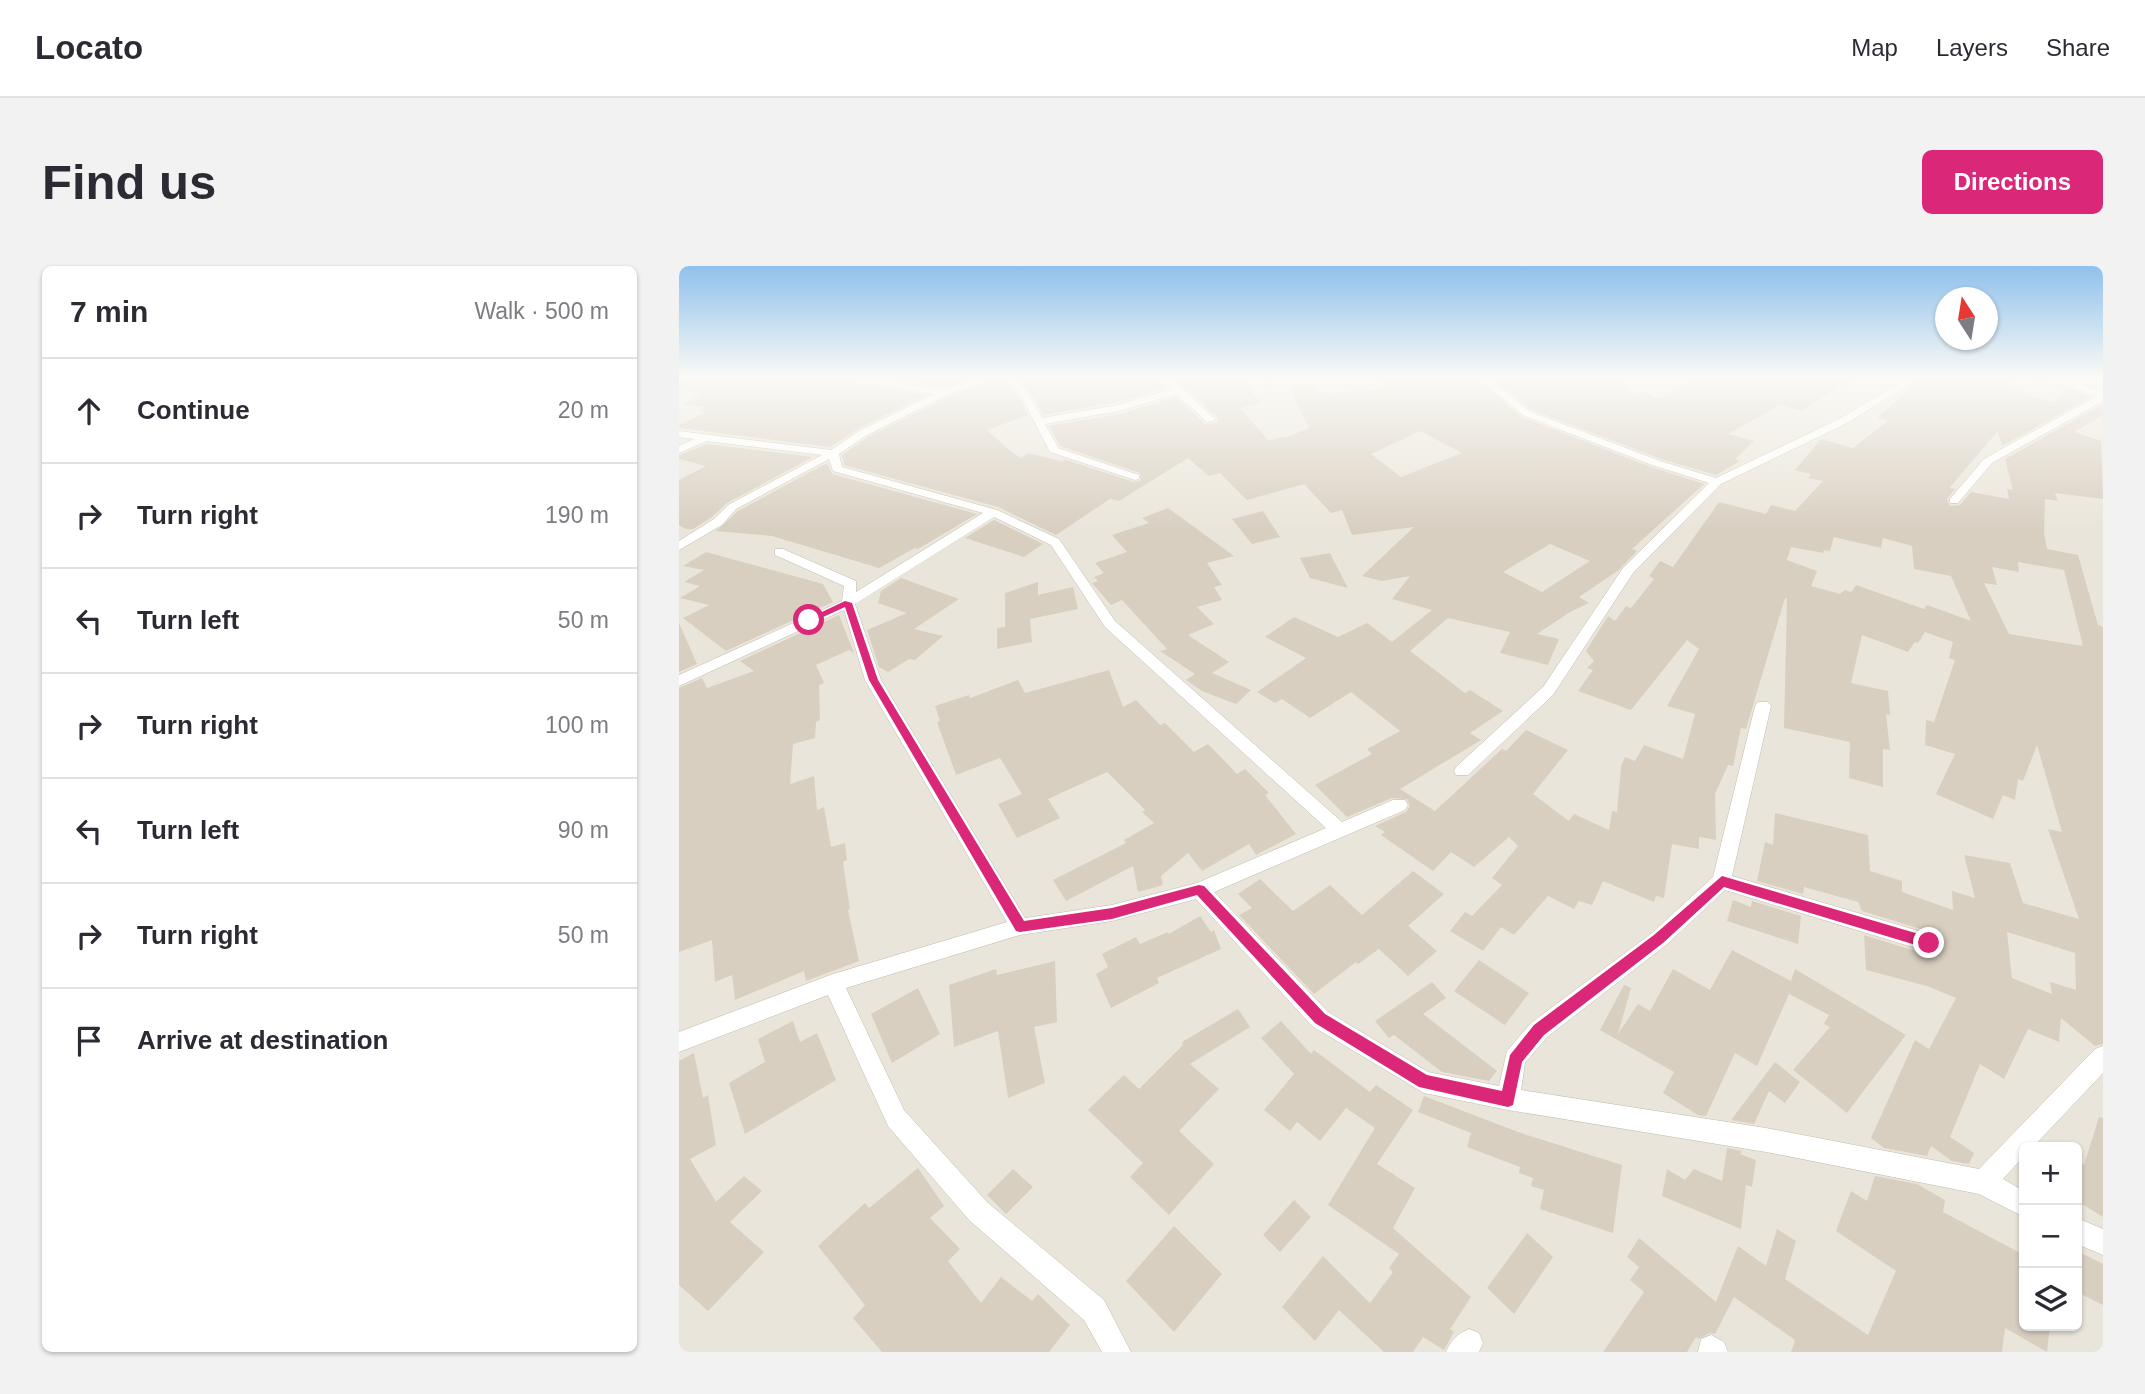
<!DOCTYPE html>
<meta charset="utf-8">
<style>
:root{--surface:#fff;--page:#f2f2f3;--text:#2b2b33;--muted:#7c7c81;--line:#e1e1e2;--accent:#db2777}
body{margin:0;font-family:Arial,sans-serif;background:var(--page);color:var(--text)}
.controls{position:absolute;right:21px;bottom:21px;display:grid;overflow:hidden;border-radius:10px;box-shadow:0 2px 5px #0004}
.controls button{width:63px;height:63px;display:grid;place-items:center;padding:0;border:0;border-bottom:2px solid var(--line);background:var(--surface);color:var(--text);font:35px sans-serif}
.compass{position:absolute;left:1256px;top:21px;width:63px;height:63px;border-radius:50%;background:var(--surface);box-shadow:0 2px 5px #0004;rotate:348deg}
.stop{position:absolute;width:21px;height:21px;margin:-16px;border:5px solid #db2777;border-radius:50%;background:#fff}
.stop.end{background:#db2777;border-color:#fff;box-shadow:0 2px 7px #0008}
.list{margin:0;padding:0;list-style:none}
h2{display:flex;justify-content:space-between;align-items:center;height:91px;margin:0;padding:0 28px;font-size:30px}
h2 small{font-size:23px;font-weight:400;color:var(--muted)}
.list li{display:grid;grid-template-columns:46px 1fr auto;gap:21px;align-items:center;box-sizing:border-box;height:105px;padding:0 28px;border-top:2px solid var(--line)}
.list b{display:block;font-size:26px;white-space:nowrap}
.list em{font-size:23px;font-style:normal;color:var(--muted)}
.icon{flex:none;width:38px;height:38px;fill:none;stroke:currentColor;stroke-width:2;stroke-linecap:round;stroke-linejoin:round}
.map{position:relative;flex:none;width:1424px;height:1086px;overflow:hidden;border-radius:10px}
header{display:flex;align-items:center;gap:42px;box-sizing:border-box;height:98px;padding:0 35px;background:var(--surface);border-bottom:2px solid var(--line)}
header strong{font-size:33px}
nav{display:flex;gap:38px;margin-inline-start:auto;font-size:24px}
.intro{display:flex;align-items:center;justify-content:space-between;box-sizing:border-box;height:168px;padding:0 42px}
h1{margin:0;font-size:49px}
.button{padding:18px 32px;border-radius:10px;background:var(--accent);color:#fff;font-size:24px;font-weight:700}
main{display:flex;gap:42px;padding:0 42px}
aside{flex:1;background:var(--surface);border-radius:10px;box-shadow:0 2px 5px #0004}
.map>svg:first-child{display:block}
</style>
<header>
<strong>Locato</strong>
<nav><a>Map</a><a>Layers</a><a>Share</a></nav>
</header>
<div class="intro"><h1>Find us</h1><a class="button">Directions</a></div>
<main>
<aside>
<h2>7 min<small>Walk · 500 m</small></h2>
<ul class="list">
<li><svg class="icon" aria-label="ahead" viewBox="0 0 24 24"><path d="M12 20V5M6 11l6-6 6 6"/></svg><div><b>Continue</b></div><em>20 m</em></li>
<li><svg class="icon" aria-label="right" viewBox="0 0 24 24"><path d="M7 20v-9h11M14 6l5 5-5 5"/></svg><div><b>Turn right</b></div><em>190 m</em></li>
<li><svg class="icon" aria-label="left" viewBox="0 0 24 24"><path d="M17 20v-9H6M10 6l-5 5 5 5"/></svg><div><b>Turn left</b></div><em>50 m</em></li>
<li><svg class="icon" aria-label="right" viewBox="0 0 24 24"><path d="M7 20v-9h11M14 6l5 5-5 5"/></svg><div><b>Turn right</b></div><em>100 m</em></li>
<li><svg class="icon" aria-label="left" viewBox="0 0 24 24"><path d="M17 20v-9H6M10 6l-5 5 5 5"/></svg><div><b>Turn left</b></div><em>90 m</em></li>
<li><svg class="icon" aria-label="right" viewBox="0 0 24 24"><path d="M7 20v-9h11M14 6l5 5-5 5"/></svg><div><b>Turn right</b></div><em>50 m</em></li>
<li><svg class="icon" aria-label="arrive" viewBox="0 0 24 24"><path d="M6 21V4h12l-3 4 3 4H6"/></svg><div><b>Arrive at destination</b></div></li>
</ul>
</aside>
<div class="map">
<svg width="1424" height="1086" viewBox="0 0 1424 1086">
<rect width="100%" height="100%" fill="#f6f3ec"/>
<path fill="#eae5da" fill-rule="evenodd" d="M 0,112 L 1424,112 L 1424,1086 L 0,1086 ZM 1345,881 L 1398,881 L 1398,1060 L 1345,1060 Z"/>
<g fill="#d8cfc1" fill-rule="evenodd">
<path d="M 0,112 L 162,112 L 165,115 L 247,129 L 179,163 L 151,181 L 0,162 L 0,159 L 27,146 L 19,145 L 27,141 L 3,138 L 24,128 L 0,124 Z"/>
<path d="M 203,112 L 296,112 L 264,121 Z"/>
<path d="M 322,112 L 340,132 L 349,149 L 308,164 L 331,185 L 342,192 L 349,187 L 385,196 L 384,193 L 455,216 L 462,215 L 461,207 L 381,180 L 370,160 L 441,148 L 497,131 L 526,158 L 538,157 L 539,152 L 496,112 L 562,112 L 582,137 L 561,142 L 590,175 L 603,171 L 606,172 L 630,162 L 610,121 L 634,119 L 641,127 L 650,126 L 651,128 L 711,122 L 700,112 L 796,112 L 796,116 L 800,116 L 843,151 L 972,201 L 1025,218 L 953,283 L 958,285 L 940,304 L 900,331 L 910,337 L 891,346 L 858,368 L 880,373 L 869,399 L 821,387 L 831,366 L 769,352 L 731,385 L 786,427 L 791,424 L 824,445 L 791,467 L 802,474 L 721,523 L 756,545 L 823,483 L 827,485 L 847,464 L 889,484 L 854,528 L 890,555 L 895,548 L 930,564 L 933,545 L 938,546 L 942,500 L 946,491 L 956,495 L 965,479 L 1004,493 L 1016,448 L 988,440 L 1020,383 L 1008,374 L 952,444 L 899,425 L 914,404 L 908,402 L 915,395 L 907,385 L 929,350 L 936,355 L 947,340 L 952,342 L 975,313 L 970,310 L 981,295 L 994,301 L 1040,236 L 1087,248 L 1092,239 L 1116,245 L 1144,215 L 1129,212 L 1132,208 L 1116,204 L 1142,173 L 1174,182 L 1209,155 L 1198,152 L 1243,112 L 1337,112 L 1322,121 L 1374,136 L 1388,122 L 1412,131 L 1323,180 L 1319,165 L 1270,222 L 1276,223 L 1268,233 L 1271,240 L 1281,239 L 1292,226 L 1330,233 L 1328,223 L 1334,224 L 1326,193 L 1424,138 L 1424,149 L 1395,166 L 1422,175 L 1424,233 L 1376,227 L 1379,235 L 1366,233 L 1365,268 L 1368,283 L 1399,289 L 1419,359 L 1424,361 L 1424,778 L 1416,780 L 1382,752 L 1380,776 L 1349,763 L 1325,813 L 1301,798 L 1271,871 L 1295,887 L 1290,898 L 1273,895 L 1252,880 L 1248,890 L 1205,882 L 1192,872 L 1236,774 L 1250,783 L 1277,732 L 1248,720 L 1187,704 L 1185,669 L 1249,689 L 1259,684 L 1262,676 L 1258,669 L 1251,666 L 1183,645 L 1179,636 L 1125,621 L 1124,628 L 1078,615 L 1086,576 L 1094,579 L 1096,547 L 1189,569 L 1191,605 L 1223,615 L 1223,626 L 1274,644 L 1273,625 L 1296,632 L 1285,589 L 1331,597 L 1344,637 L 1400,653 L 1369,563 L 1383,566 L 1358,479 L 1344,515 L 1339,513 L 1336,534 L 1324,529 L 1314,553 L 1257,528 L 1276,488 L 1246,479 L 1247,454 L 1255,456 L 1276,394 L 1270,392 L 1274,376 L 1246,366 L 1239,377 L 1236,376 L 1229,386 L 1183,369 L 1172,417 L 1209,425 L 1211,449 L 1207,448 L 1211,484 L 1204,483 L 1204,521 L 1170,512 L 1171,476 L 1105,462 L 1108,333 L 1106,332 L 1067,463 L 1062,462 L 1054,500 L 1049,499 L 1036,528 L 1037,574 L 1020,571 L 1020,583 L 993,578 L 985,632 L 977,630 L 975,636 L 924,615 L 913,639 L 900,635 L 895,643 L 869,630 L 835,669 L 822,661 L 804,685 L 771,665 L 786,646 L 793,650 L 823,619 L 813,612 L 839,580 L 830,571 L 795,601 L 772,586 L 754,605 L 702,569 L 706,566 L 696,560 L 727,546 L 731,540 L 728,533 L 713,532 L 668,551 L 636,519 L 693,488 L 688,483 L 721,465 L 672,426 L 631,452 L 603,433 L 596,437 L 578,426 L 627,392 L 586,371 L 615,351 L 659,371 L 688,357 L 713,376 L 753,344 L 713,333 L 731,310 L 703,315 L 683,310 L 735,261 L 673,269 L 663,244 L 652,247 L 625,218 L 568,234 L 541,207 L 530,210 L 509,192 L 440,235 L 431,233 L 377,269 L 319,241 L 165,199 L 163,189 L 189,171 L 269,131 ZM 741,165 L 783,187 L 722,211 L 692,188 ZM 1155,271 L 1202,282 L 1204,272 L 1233,280 L 1235,303 L 1272,310 L 1292,355 L 1248,339 L 1245,343 L 1177,319 L 1172,326 L 1166,324 L 1161,328 L 1132,320 L 1138,305 L 1108,294 L 1112,281 L 1144,287 L 1145,284 L 1151,285 ZM 871,278 L 911,295 L 863,326 L 824,306 ZM 1339,296 L 1385,304 L 1404,380 L 1330,368 L 1305,317 L 1318,319 L 1313,301 L 1340,306 ZM 1328,666 L 1396,687 L 1397,724 L 1371,716 L 1373,728 L 1333,712 Z"/>
<path d="M 338,112 L 479,112 L 488,122 L 438,136 L 365,149 L 351,126 Z"/>
<path d="M 839,112 L 842,114 L 936,112 L 954,128 L 965,126 L 975,132 L 986,130 L 1022,112 L 1174,112 L 1123,145 L 1101,139 L 1049,168 L 1075,175 L 1056,193 L 1061,195 L 1037,209 L 982,193 L 851,143 L 816,114 Z"/>
<path d="M 28,178 L 134,191 L 48,237 L 33,251 L 14,263 L 7,263 L 0,259 L 0,214 L 27,200 L 0,193 L 0,189 Z"/>
<path d="M 148,197 L 153,208 L 298,248 L 239,283 L 236,282 L 200,302 L 93,270 L 37,265 L 59,245 Z"/>
<path d="M 489,242 L 555,290 L 528,297 L 543,319 L 535,321 L 543,334 L 518,341 L 535,358 L 509,369 L 550,396 L 533,407 L 572,424 L 557,438 L 523,425 L 507,414 L 516,408 L 481,385 L 488,383 L 443,334 L 432,339 L 413,317 L 419,315 L 415,311 L 425,307 L 416,297 L 448,286 L 433,269 L 470,257 L 463,252 Z"/>
<path d="M 584,245 L 601,271 L 573,278 L 553,253 Z"/>
<path d="M 315,254 L 364,278 L 345,291 L 286,272 Z"/>
<path d="M 27,286 L 144,318 L 154,336 L 47,385 L 4,352 L 30,339 L 1,332 L 21,320 L 5,316 L 25,304 L 4,300 Z"/>
<path d="M 651,287 L 657,299 L 669,322 L 631,312 L 621,292 Z"/>
<path d="M 222,312 L 280,333 L 235,363 L 264,370 L 236,394 L 230,393 L 209,406 L 200,401 L 188,364 L 228,347 L 199,337 L 202,325 Z"/>
<path d="M 359,316 L 359,329 L 394,321 L 399,343 L 351,353 L 353,376 L 318,383 L 318,362 L 326,361 L 326,327 Z"/>
<path d="M 160,349 L 175,387 L 170,384 L 137,399 L 145,417 L 140,419 L 141,454 L 137,456 L 136,472 L 114,478 L 111,518 L 135,510 L 138,544 L 145,541 L 152,581 L 166,577 L 168,594 L 164,596 L 171,643 L 169,644 L 180,695 L 127,715 L 125,705 L 56,734 L 53,709 L 36,716 L 33,674 L 0,686 L 0,422 L 23,412 L 28,422 L 75,405 L 61,395 Z"/>
<path d="M 0,357 L 18,398 L 0,406 Z"/>
<path d="M 430,404 L 444,441 L 457,434 L 481,459 L 486,457 L 515,486 L 529,478 L 558,508 L 566,503 L 590,527 L 586,529 L 617,568 L 577,589 L 570,578 L 523,605 L 509,587 L 482,610 L 484,619 L 459,626 L 454,600 L 387,635 L 374,614 L 447,577 L 445,574 L 475,557 L 463,546 L 466,544 L 428,506 L 369,533 L 381,552 L 338,572 L 319,538 L 343,528 L 321,492 L 277,509 L 258,456 L 261,455 L 256,440 L 290,429 L 291,432 L 339,414 L 346,427 Z"/>
<path d="M 734,605 L 765,628 L 729,660 L 758,685 L 729,710 L 700,683 L 679,698 L 677,696 L 635,728 L 560,649 L 573,642 L 559,628 L 581,613 L 614,645 L 651,619 L 683,649 Z"/>
<path d="M 1054,634 L 1072,641 L 1073,635 L 1122,650 L 1119,678 L 1048,655 Z"/>
<path d="M 521,650 L 532,666 L 535,664 L 542,683 L 478,712 L 480,717 L 432,742 L 417,708 L 429,701 L 423,688 L 457,671 L 461,678 L 489,666 L 490,668 Z"/>
<path d="M 1053,684 L 1112,715 L 1116,703 L 1227,769 L 1168,847 L 1114,804 L 1151,761 L 1145,758 L 1150,749 L 1110,728 L 1078,800 L 1056,787 L 1027,850 L 1019,849 L 984,827 L 995,806 L 921,764 L 945,719 L 952,722 L 939,768 L 959,738 L 971,745 L 994,703 L 1031,724 Z"/>
<path d="M 800,694 L 850,727 L 826,759 L 775,725 Z"/>
<path d="M 376,695 L 378,756 L 355,761 L 366,817 L 329,832 L 319,765 L 275,781 L 270,719 L 317,703 L 318,709 Z"/>
<path d="M 753,716 L 767,732 L 744,748 L 818,805 L 810,815 L 763,806 L 715,769 L 710,772 L 696,755 Z"/>
<path d="M 239,722 L 261,768 L 213,797 L 192,748 Z"/>
<path d="M 559,743 L 571,761 L 511,798 L 540,823 L 500,865 L 535,898 L 490,949 L 451,911 L 464,897 L 409,844 L 445,809 L 460,823 L 504,779 L 503,776 Z"/>
<path d="M 114,755 L 121,776 L 138,767 L 157,814 L 66,868 L 50,817 L 86,796 L 79,773 Z"/>
<path d="M 602,755 L 632,788 L 635,784 L 691,826 L 697,819 L 734,844 L 698,898 L 736,922 L 714,962 L 792,1031 L 771,1063 L 775,1066 L 765,1084 L 744,1071 L 734,1086 L 705,1086 L 660,1044 L 636,1075 L 603,1041 L 644,990 L 691,1037 L 714,1006 L 710,1002 L 720,988 L 649,939 L 696,862 L 667,842 L 641,875 L 618,856 L 611,865 L 585,844 L 615,808 L 582,772 Z"/>
<path d="M 15,787 L 24,832 L 29,829 L 37,879 L 11,893 L 37,936 L 65,910 L 83,925 L 51,956 L 85,986 L 29,1045 L 0,1019 L 0,795 Z"/>
<path d="M 1096,796 L 1121,816 L 1106,837 L 1090,825 L 1075,858 L 1052,854 Z"/>
<path d="M 745,830 L 839,866 L 943,899 L 934,967 L 861,943 L 865,924 L 852,920 L 854,912 L 840,907 L 841,901 L 788,881 L 792,867 L 739,846 Z"/>
<path d="M 1420,851 L 1424,852 L 1424,951 L 1398,935 L 1398,894 L 1405,899 Z"/>
<path d="M 1048,882 L 1063,885 L 1061,888 L 1077,894 L 1073,921 L 1067,919 L 1062,963 L 983,930 L 988,903 L 1006,914 L 1015,903 L 1043,915 Z"/>
<path d="M 239,902 L 265,940 L 251,952 L 281,983 L 269,995 L 302,1037 L 322,1011 L 353,1035 L 359,1028 L 391,1059 L 370,1086 L 203,1086 L 174,1052 L 186,1039 L 139,980 L 186,937 L 190,942 Z"/>
<path d="M 334,903 L 354,921 L 327,948 L 308,929 Z"/>
<path d="M 1196,910 L 1238,918 L 1266,934 L 1264,946 L 1345,989 L 1345,1060 L 1371,1060 L 1368,1086 L 1326,1062 L 1323,1086 L 1112,1086 L 1116,1074 L 1055,1031 L 1036,1068 L 1031,1067 L 1019,1073 L 1017,1071 L 1008,1086 L 924,1086 L 965,1026 L 951,1014 L 960,1001 L 948,991 L 960,972 L 1037,1036 L 1059,980 L 1087,1000 L 1098,963 L 1117,975 L 1106,1013 L 1189,1069 L 1217,1005 L 1157,965 L 1172,925 L 1188,935 Z"/>
<path d="M 615,934 L 632,951 L 601,986 L 584,969 Z"/>
<path d="M 495,960 L 543,1008 L 495,1066 L 447,1015 Z"/>
<path d="M 848,967 L 874,991 L 835,1048 L 808,1022 Z"/>
<path d="M 1398,985 L 1424,998 L 1424,1039 L 1398,1026 Z"/>
</g>
<g fill="none" stroke-linecap="round" stroke-linejoin="round">
<g stroke="#c2bbae" stroke-width="1">
<g id="street">
<path d="M 165,112 L 187,112 L 264,124 L 305,112 L 319,112 L 268,129 L 188,169 L 160,188 L 163,201 L 318,244 L 380,273 L 436,355 L 663,556 L 714,534 L 726,534 L 729,539 L 726,544 L 535,626 L 649,746 L 749,806 L 820,820 L 828,785 L 852,757 L 973,667 L 1034,611 L 1076,440 L 1079,436 L 1089,436 L 1092,440 L 1053,610 L 1250,668 L 1257,671 L 1260,677 L 1257,683 L 1250,686 L 1046,624 L 987,679 L 868,771 L 846,797 L 842,824 L 1087,862 L 1300,903 L 1416,783 L 1424,780 L 1424,807 L 1354,881 L 1345,881 L 1345,890 L 1324,913 L 1345,925 L 1345,951 L 1300,928 L 1087,886 L 829,844 L 745,827 L 633,760 L 517,633 L 433,655 L 341,669 L 167,722 L 225,844 L 308,936 L 425,1034 L 452,1086 L 423,1086 L 405,1054 L 290,954 L 209,860 L 149,729 L 0,786 L 0,766 L 154,708 L 328,656 L 186,414 L 165,344 L 0,420 L 0,409 L 163,335 L 165,320 L 96,289 L 96,283 L 104,283 L 177,315 L 177,326 L 304,247 L 154,205 L 150,193 L 57,243 L 43,259 L 0,284 L 0,275 L 35,253 L 49,239 L 143,189 L 28,175 L 0,187 L 0,180 L 15,173 L 0,171 L 0,165 L 152,184 L 180,165 L 255,128 ZM 315,251 L 372,279 L 426,361 L 647,562 L 518,617 L 433,639 L 346,652 L 202,414 L 176,338 Z"/>
<path d="M 325,112 L 335,112 L 349,127 L 363,152 L 439,139 L 493,123 L 482,112 L 492,112 L 537,154 L 528,156 L 498,128 L 440,145 L 366,158 L 379,182 L 460,209 L 460,213 L 456,214 L 371,186 L 342,130 Z"/>
<path d="M 799,112 L 809,112 L 850,145 L 981,195 L 1037,212 L 1160,153 L 1230,112 L 1241,112 L 1168,157 L 1042,218 L 954,307 L 874,429 L 789,509 L 777,509 L 775,505 L 777,501 L 864,421 L 944,302 L 1030,217 L 973,199 L 844,149 Z"/>
<path d="M 1366,112 L 1380,112 L 1424,126 L 1424,135 L 1313,197 L 1279,237 L 1271,237 L 1271,233 L 1305,193 L 1418,130 Z"/>
<path d="M 1398,952 L 1424,963 L 1424,989 L 1398,978 Z"/>
<path d="M 790,1063 L 800,1067 L 804,1077 L 800,1086 L 767,1086 C 772,1074 778,1068 790,1063 Z"/>
<path d="M 1032,1069 L 1045,1076 L 1049,1086 L 1019,1086 L 1022,1073 Z"/>
</g>
</g>
<use href="#street" fill="#fff" fill-rule="evenodd"/>
</g>
<linearGradient id="sky" x2="0" y2="1"><stop stop-color="#8fc1ec"/><stop offset="0.42" stop-color="#fbfaf6"/><stop offset="1" stop-color="#fbfaf6" stop-opacity="0"/></linearGradient>
<rect width="1424" height="264" fill="url(#sky)"/>
<path fill="#db2777" d="M 166,335 L 173,337 L 199,414 L 345,655 L 433,642 L 520,619 L 525,620 L 646,748 L 748,809 L 823,825 L 831,789 L 855,759 L 975,669 L 1043,610 L 1250,671 L 1257,677 L 1250,683 L 1045,621 L 984,677 L 865,769 L 843,796 L 834,839 L 829,841 L 740,821 L 636,757 L 518,629 L 433,653 L 341,666 L 337,665 L 190,414 L 166,341 L 133,356 L 126,354 Z"/>
</svg>
<div class="controls">
<button>+</button>
<button>−</button>
<button><svg class="icon" aria-label="layers" viewBox="0 0 24 24"><path d="M12 4l9 5-9 5-9-5zM3 14l9 5 9-5"/></svg></button>
</div>
<svg class="compass" viewBox="-18 -18 36 36"><path d="M0-13l5 13h-10z" fill="#e53935"/><path d="M0 13l5-13h-10z" fill="#7c7c81"/></svg>
<div class="stop" style="left:130px;top:354px"></div>
<div class="stop end" style="left:1250px;top:677px"></div>
</div>
</main>
